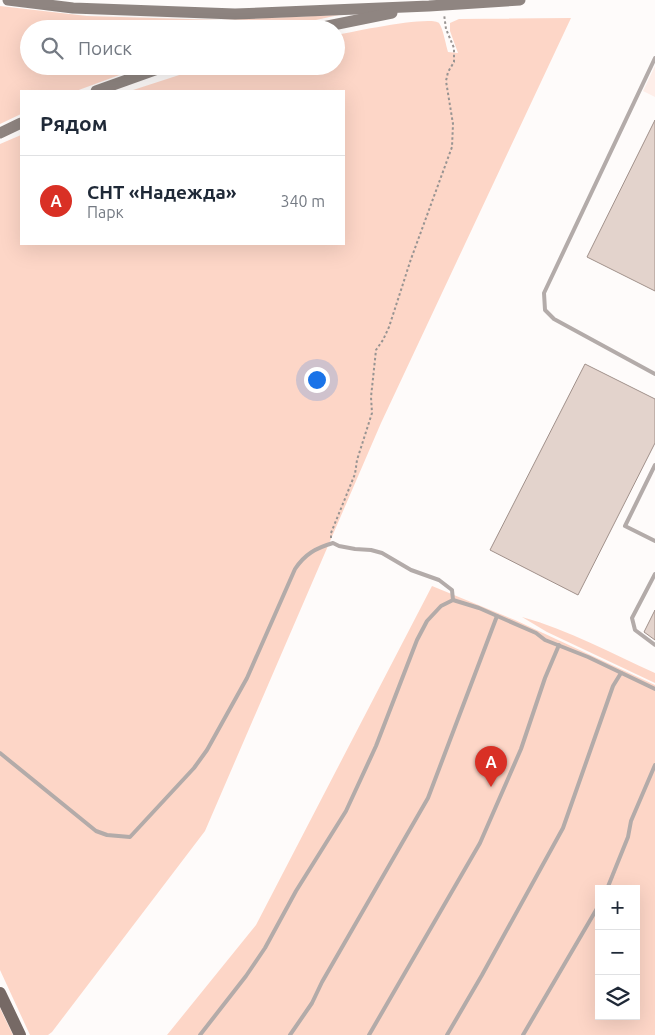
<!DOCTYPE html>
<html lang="ru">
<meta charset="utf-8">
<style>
:root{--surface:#fff;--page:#f6f6f7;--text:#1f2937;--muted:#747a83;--line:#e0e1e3;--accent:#d93025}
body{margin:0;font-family:Ubuntu,sans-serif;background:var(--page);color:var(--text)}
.controls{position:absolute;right:15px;bottom:15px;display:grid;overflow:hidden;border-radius:0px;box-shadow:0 5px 20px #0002}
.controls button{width:45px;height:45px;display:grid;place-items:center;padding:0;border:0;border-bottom:1px solid var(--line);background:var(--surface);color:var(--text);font:25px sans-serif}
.you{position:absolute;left:316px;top:379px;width:18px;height:18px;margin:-12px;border:4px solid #fff;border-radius:50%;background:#1a73e8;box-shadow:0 0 0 8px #1a73e833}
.badge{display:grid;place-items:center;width:32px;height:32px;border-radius:50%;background:var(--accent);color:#fff;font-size:16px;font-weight:700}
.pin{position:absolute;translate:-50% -41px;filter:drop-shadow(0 1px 2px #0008)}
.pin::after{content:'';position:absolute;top:26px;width:18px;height:15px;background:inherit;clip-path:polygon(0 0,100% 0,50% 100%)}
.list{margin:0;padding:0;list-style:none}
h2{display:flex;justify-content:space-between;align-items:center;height:65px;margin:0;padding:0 20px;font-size:21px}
h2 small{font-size:16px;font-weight:400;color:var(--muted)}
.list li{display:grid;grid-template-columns:32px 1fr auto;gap:15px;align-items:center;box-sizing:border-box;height:90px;padding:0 20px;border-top:1px solid var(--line)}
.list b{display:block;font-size:19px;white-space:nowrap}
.list p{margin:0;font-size:16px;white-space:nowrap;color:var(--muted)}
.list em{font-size:16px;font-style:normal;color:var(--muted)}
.icon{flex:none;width:28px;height:28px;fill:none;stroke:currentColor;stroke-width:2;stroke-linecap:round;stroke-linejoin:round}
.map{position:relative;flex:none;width:655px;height:1035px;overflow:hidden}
.search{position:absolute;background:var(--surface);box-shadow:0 5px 20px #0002;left:20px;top:20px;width:325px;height:55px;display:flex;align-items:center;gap:12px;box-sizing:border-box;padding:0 18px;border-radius:28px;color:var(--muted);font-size:19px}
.panel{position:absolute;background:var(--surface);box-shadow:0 5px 20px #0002;left:20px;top:90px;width:325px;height:155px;border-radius:0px}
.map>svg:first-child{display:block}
</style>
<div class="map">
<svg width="655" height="1035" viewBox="0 0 655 1035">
<rect width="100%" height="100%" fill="#fefbfa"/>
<path fill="#feeee9" d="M 655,66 L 655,97 L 643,91 Z"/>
<g fill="#fdd6c7" fill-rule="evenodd">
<path d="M 0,6 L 87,16 L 221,20 L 339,15 L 274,29 L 29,29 L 29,66 L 144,66 L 76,91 L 21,91 L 21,114 L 0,124 Z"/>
<path d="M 571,18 L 381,423 L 205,831 L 52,1032 L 48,1035 L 30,1035 L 0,970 L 0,144 L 21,135 L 21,244 L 344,244 L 344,91 L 130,91 L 207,66 L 336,66 L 336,35 C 351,32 431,15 439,23 C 443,28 446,46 448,52 L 458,53 L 450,31 L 450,23 L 459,19 Z"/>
<path d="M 432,586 L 515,620 L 655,685 L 655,1035 L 167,1035 L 256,925 ZM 599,889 L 636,889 L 636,1016 L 599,1016 Z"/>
<path d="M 522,617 C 569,630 611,653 655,673 L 655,683 L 547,632 Z"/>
<path d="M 0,1008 L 13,1035 L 0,1035 Z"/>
</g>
<g fill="#e3d3cc" stroke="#a0908a">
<path d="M 655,120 L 655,291 L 587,257 Z"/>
<path d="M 585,364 L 655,399 L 655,443 L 578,595 L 490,550 Z"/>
<path d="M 655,610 L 655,640 L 644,632 Z"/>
</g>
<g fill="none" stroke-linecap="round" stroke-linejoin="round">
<path stroke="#989492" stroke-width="2" stroke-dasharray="2.5 2.5" stroke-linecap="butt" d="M 331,538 L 331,533 L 355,474 L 357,460 L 372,413 L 371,397 L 376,350 L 383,340 L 389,327 L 411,259 L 452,147 L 453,124 L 446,81 L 448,72 L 454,62 L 454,48 L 446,29 L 444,14"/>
<g stroke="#b3aba9" stroke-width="4">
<path d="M 655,58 L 544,293 L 545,310 L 554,319 L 655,374"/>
<path d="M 655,465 L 625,526 L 655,541"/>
<path d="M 655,574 L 632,618 L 635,630 L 655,645"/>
<path d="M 0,753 L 96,831 L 107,835 L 130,837 L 194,768 L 207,750 L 247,678 L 295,569 C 305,554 316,548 333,543 L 339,546 L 355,549 L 371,550 L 382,553 L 411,570 L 439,580 L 452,590 L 453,600"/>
<path d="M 607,889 L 628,837 L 631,821 L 655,765"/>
<path d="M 200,1035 L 246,976 L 265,948 L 296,891 L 346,811 L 376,746 L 417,640 L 427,621 L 441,606 L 453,600 L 479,608 L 536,633 L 545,640 L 588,657 L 655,689"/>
<path d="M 290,1035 L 312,1003 L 322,982 L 428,798 L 497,616"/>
<path d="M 369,1035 L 480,843 L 521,749 L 545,678 L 559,645"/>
<path d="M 447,1035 L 482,975 L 563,828 L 613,686 L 621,673"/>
<path d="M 523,1035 L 599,905"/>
</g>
<g stroke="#8f8581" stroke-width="11">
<path d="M 8,0 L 73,8 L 235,14 L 429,6 L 520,0"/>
<path d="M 313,29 L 392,13"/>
<path d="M 96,91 L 166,66"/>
<path d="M 0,133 L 21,123"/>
</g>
<path stroke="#766965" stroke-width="12" d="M 0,993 L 20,1035"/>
</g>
</svg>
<div class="controls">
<button>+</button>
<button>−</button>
<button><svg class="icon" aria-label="layers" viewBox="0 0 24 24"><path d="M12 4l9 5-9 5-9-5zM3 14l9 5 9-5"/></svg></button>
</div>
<div class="you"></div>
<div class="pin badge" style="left:491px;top:787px">A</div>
<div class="search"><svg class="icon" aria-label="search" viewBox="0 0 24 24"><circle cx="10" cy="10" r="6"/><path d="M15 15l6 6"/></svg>Поиск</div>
<section class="panel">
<h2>Рядом<small></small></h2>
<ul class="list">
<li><span class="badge">A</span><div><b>СНТ «Надежда»</b><p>Парк</p></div><em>340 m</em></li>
</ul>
</section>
</div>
